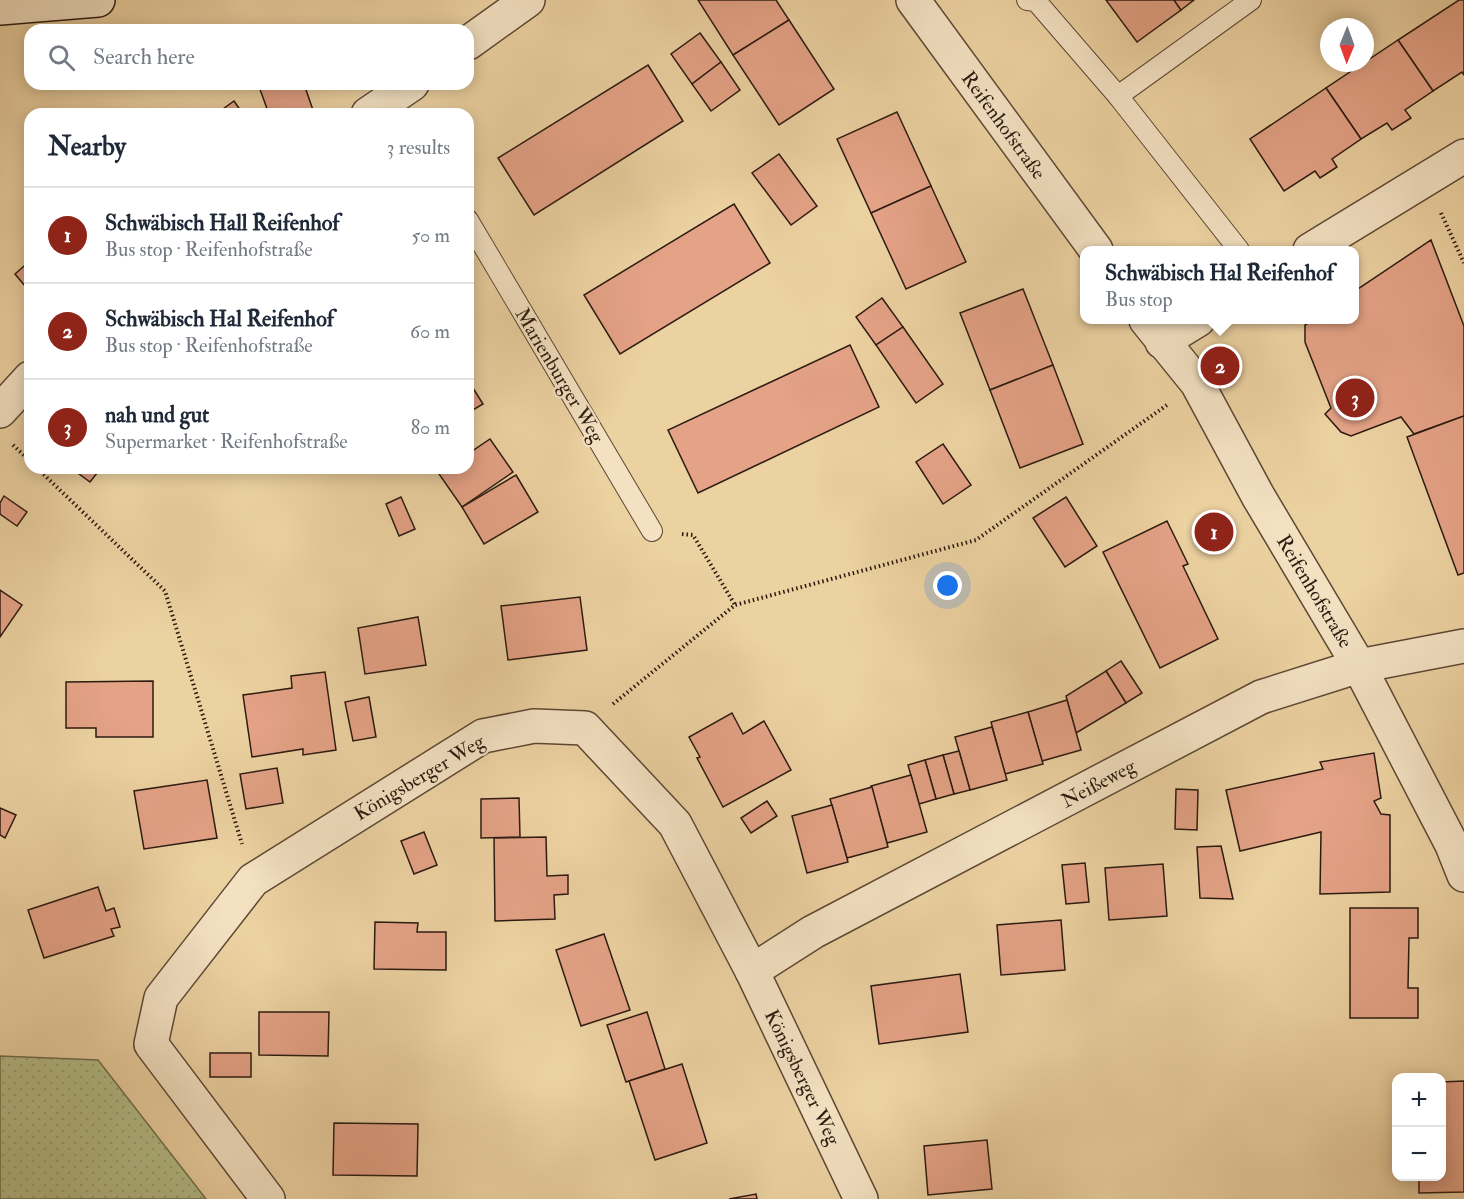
<!DOCTYPE html>
<meta charset="utf-8">
<style>
:root{--surface:#fff;--page:#f2f2f3;--text:#1f2937;--muted:#747a83;--line:#e0e1e3;--accent:#8f2418}
body{margin:0;font-family:"IM FELL Double Pica",serif;background:var(--page);color:var(--text)}
.controls{position:absolute;right:18px;bottom:18px;display:grid;overflow:hidden;border-radius:12px;box-shadow:0 3px 15px #0003}
.controls button{width:54px;height:54px;display:grid;place-items:center;padding:0;border:0;border-bottom:2px solid var(--line);background:var(--surface);color:var(--text);font:30px sans-serif}
.compass{position:absolute;left:1320px;top:18px;width:54px;height:54px;border-radius:50%;background:var(--surface);box-shadow:0 3px 15px #0003;rotate:181deg}
.you{position:absolute;left:948px;top:586px;width:21px;height:21px;margin:-15px;border:4px solid #fff;border-radius:50%;background:#1a73e8;box-shadow:0 0 0 9px #1a73e833}
.badge{display:grid;place-items:center;width:39px;height:39px;border-radius:50%;background:var(--accent);color:#fff;font-size:20px;font-weight:700}
.pin{position:absolute;translate:-50% -50%;border:3px solid #fff;box-shadow:0 2px 6px #0006}
.popup{position:absolute;left:1080px;top:246px;width:279px;height:78px;box-sizing:border-box;display:grid;place-content:center;border-radius:12px;background:var(--surface);filter:drop-shadow(0 2px 4px #0005);font-size:20px;white-space:nowrap;color:var(--muted)}
.popup b{font-size:22px;color:var(--text)}
.popup::after{content:'';position:absolute;left:50%;top:100%;margin-left:-12px;border:12px solid transparent;border-top-color:var(--surface)}
.list{margin:0;padding:0;list-style:none}
h2{display:flex;justify-content:space-between;align-items:center;height:78px;margin:0;padding:0 24px;font-size:26px}
h2 small{font-size:20px;font-weight:400;color:var(--muted)}
.list li{display:grid;grid-template-columns:39px 1fr auto;gap:18px;align-items:center;box-sizing:border-box;height:96px;padding:0 24px;border-top:2px solid var(--line)}
.list b{display:block;font-size:22px;white-space:nowrap}
.list p{margin:0;font-size:20px;white-space:nowrap;color:var(--muted)}
.list em{font-size:20px;font-style:normal;color:var(--muted)}
.icon{flex:none;width:33px;height:33px;fill:none;stroke:currentColor;stroke-width:2;stroke-linecap:round;stroke-linejoin:round}
.map{position:relative;flex:none;width:1464px;height:1199px;overflow:hidden}
.search{position:absolute;background:var(--surface);box-shadow:0 3px 15px #0003;left:24px;top:24px;width:450px;height:66px;display:flex;align-items:center;gap:15px;box-sizing:border-box;padding:0 21px;border-radius:18px;color:var(--muted);font-size:22px}
.panel{position:absolute;background:var(--surface);box-shadow:0 3px 15px #0003;left:24px;top:108px;width:450px;height:366px;border-radius:18px}
.map>svg:first-child{display:block}
</style>
<div class="map">
<svg width="1464" height="1199" viewBox="0 0 1464 1199">
<defs>
<pattern id="park-dots" width="8" height="8" patternUnits="userSpaceOnUse" patternTransform="scale(1.5)"><rect width="8" height="8" fill="#b4bc87"/><path d="M2 2h.1M6 6h.1" fill="none" stroke="#9ba174" stroke-width="1.8" stroke-linecap="round"/></pattern>
</defs>
<rect width="100%" height="100%" fill="#ecd1a1"/>
<filter id="stains"><feTurbulence type="fractalNoise" baseFrequency=".00333" numOctaves="4"/><feColorMatrix values="0 0 0 0 .2 0 0 0 0 .09 0 0 0 0 .02 0 0 0 .5 -.17"/></filter>
<radialGradient id="worn" r=".72"><stop offset=".6" stop-color="#630" stop-opacity="0"/><stop offset="1" stop-color="#630" stop-opacity=".3"/></radialGradient>
<path fill="url(#park-dots)" stroke="#706c4c" stroke-width="1.5" d="M 0,1056 L 98,1060 L 206,1199 L 0,1199 Z"/>
<g fill="#e4a286" stroke="#2c1b10" stroke-width="1.5">
<path d="M 698,0 L 776,0 L 789,20 L 733,55 Z"/>
<path d="M 1106,0 L 1174,0 L 1181,10 L 1137,42 Z"/>
<path d="M 1174,0 L 1194,0 L 1181,10 Z"/>
<path d="M 1459,0 L 1464,0 L 1464,75 L 1462,72 L 1433,91 L 1398,40 Z"/>
<path d="M 789,20 L 834,89 L 779,125 L 733,55 Z"/>
<path d="M 700,33 L 721,62 L 692,84 L 671,54 Z"/>
<path d="M 1398,40 L 1433,91 L 1405,110 L 1411,118 L 1392,130 L 1387,123 L 1361,139 L 1326,88 Z"/>
<path d="M 721,62 L 740,90 L 711,111 L 692,84 Z"/>
<path d="M 648,65 L 683,121 L 534,215 L 498,158 Z"/>
<path d="M 258,84 L 304,84 L 314,113 L 269,114 Z"/>
<path d="M 1326,88 L 1361,139 L 1332,159 L 1337,167 L 1320,178 L 1315,171 L 1284,191 L 1250,139 Z"/>
<path d="M 234,101 L 243,114 L 216,114 Z"/>
<path d="M 897,112 L 931,186 L 871,213 L 837,139 Z"/>
<path d="M 779,154 L 817,206 L 791,225 L 752,173 Z"/>
<path d="M 931,186 L 966,262 L 906,289 L 871,213 Z"/>
<path d="M 734,204 L 770,263 L 620,354 L 584,295 Z"/>
<path d="M 1431,240 L 1464,326 L 1464,416 L 1414,434 L 1401,417 L 1351,436 L 1341,432 L 1325,414 L 1331,408 L 1305,342 L 1305,325 L 1313,320 L 1355,320 L 1355,291 Z"/>
<path d="M 30,261 L 30,292 L 15,274 Z"/>
<path d="M 1023,289 L 1053,365 L 990,390 L 960,313 Z"/>
<path d="M 882,298 L 903,327 L 876,345 L 856,317 Z"/>
<path d="M 903,327 L 943,384 L 916,403 L 876,345 Z"/>
<path d="M 850,345 L 879,407 L 698,493 L 668,430 Z"/>
<path d="M 1053,365 L 1083,444 L 1020,468 L 990,390 Z"/>
<path d="M 468,380 L 483,404 L 468,413 Z"/>
<path d="M 1464,416 L 1464,573 L 1458,575 L 1407,437 Z"/>
<path d="M 490,439 L 513,472 L 462,507 L 439,474 L 447,468 L 468,468 L 468,454 Z"/>
<path d="M 943,444 L 971,485 L 943,504 L 916,462 Z"/>
<path d="M 71,468 L 101,468 L 90,482 Z"/>
<path d="M 516,475 L 538,512 L 484,544 L 462,507 Z"/>
<path d="M 4,496 L 27,512 L 17,526 L 0,514 L 0,503 Z"/>
<path d="M 401,497 L 415,529 L 399,536 L 386,504 Z"/>
<path d="M 1066,497 L 1097,546 L 1065,567 L 1033,518 Z"/>
<path d="M 1167,521 L 1188,564 L 1183,566 L 1218,639 L 1160,668 L 1103,552 Z"/>
<path d="M 0,590 L 22,605 L 0,637 Z"/>
<path d="M 580,597 L 587,650 L 508,660 L 501,606 Z"/>
<path d="M 418,617 L 426,665 L 365,674 L 358,628 Z"/>
<path d="M 1121,661 L 1142,693 L 1126,703 L 1106,671 Z"/>
<path d="M 1106,671 L 1126,703 L 1076,733 L 1066,696 Z"/>
<path d="M 325,672 L 336,750 L 303,755 L 303,749 L 252,757 L 243,695 L 292,688 L 291,676 Z"/>
<path d="M 153,681 L 153,737 L 96,737 L 96,728 L 66,728 L 66,682 Z"/>
<path d="M 369,697 L 376,737 L 353,741 L 345,702 Z"/>
<path d="M 1067,700 L 1081,750 L 1042,761 L 1028,712 Z"/>
<path d="M 1028,712 L 1043,764 L 1005,774 L 991,722 Z"/>
<path d="M 732,713 L 743,734 L 764,721 L 791,770 L 723,807 L 697,758 L 700,757 L 689,737 Z"/>
<path d="M 992,727 L 1007,780 L 970,790 L 955,737 Z"/>
<path d="M 959,751 L 970,790 L 954,794 L 943,755 Z"/>
<path d="M 1374,753 L 1381,798 L 1374,801 L 1381,814 L 1390,815 L 1390,892 L 1320,894 L 1321,832 L 1240,851 L 1226,790 L 1323,769 L 1320,762 Z"/>
<path d="M 943,755 L 954,794 L 936,799 L 925,760 Z"/>
<path d="M 925,760 L 936,799 L 919,804 L 908,765 Z"/>
<path d="M 277,768 L 283,803 L 246,809 L 240,774 Z"/>
<path d="M 911,775 L 927,832 L 887,843 L 871,786 Z"/>
<path d="M 207,780 L 217,838 L 144,849 L 134,791 Z"/>
<path d="M 872,787 L 888,847 L 847,858 L 830,799 Z"/>
<path d="M 1176,789 L 1198,790 L 1197,830 L 1175,829 Z"/>
<path d="M 519,798 L 520,837 L 481,838 L 481,799 Z"/>
<path d="M 767,801 L 777,816 L 751,833 L 741,818 Z"/>
<path d="M 832,805 L 848,862 L 807,873 L 792,816 Z"/>
<path d="M 0,808 L 16,815 L 5,838 L 0,835 Z"/>
<path d="M 424,832 L 437,865 L 414,874 L 401,841 Z"/>
<path d="M 546,837 L 547,876 L 568,875 L 568,894 L 554,895 L 555,919 L 495,921 L 494,838 Z"/>
<path d="M 1221,846 L 1233,899 L 1200,898 L 1197,847 Z"/>
<path d="M 1085,863 L 1089,902 L 1066,904 L 1062,865 Z"/>
<path d="M 1163,864 L 1167,916 L 1109,920 L 1105,868 Z"/>
<path d="M 98,887 L 106,911 L 114,908 L 120,927 L 111,929 L 114,936 L 44,958 L 28,910 Z"/>
<path d="M 1350,908 L 1418,908 L 1418,938 L 1409,938 L 1408,988 L 1418,988 L 1418,1018 L 1350,1018 Z"/>
<path d="M 1061,920 L 1065,970 L 1001,975 L 997,925 Z"/>
<path d="M 375,922 L 418,923 L 417,932 L 446,932 L 446,970 L 374,969 Z"/>
<path d="M 604,934 L 630,1010 L 581,1026 L 556,950 Z"/>
<path d="M 960,974 L 968,1032 L 879,1044 L 871,986 Z"/>
<path d="M 259,1012 L 329,1012 L 328,1056 L 259,1055 Z"/>
<path d="M 647,1012 L 665,1069 L 626,1082 L 607,1025 Z"/>
<rect x="210" y="1053" width="41" height="24"/>
<path d="M 682,1064 L 707,1143 L 655,1160 L 629,1081 Z"/>
<path d="M 1464,1081 L 1464,1192 L 1419,1193 L 1419,1176 L 1442,1176 L 1442,1082 Z"/>
<path d="M 334,1123 L 418,1124 L 417,1176 L 333,1175 Z"/>
<path d="M 987,1140 L 992,1189 L 928,1195 L 924,1146 Z"/>
<path d="M 756,1194 L 757,1199 L 729,1199 Z"/>
</g>
<g fill="none" stroke-linecap="round" stroke-linejoin="round">
<g stroke="#5c4834" stroke-width="22">
<g id="lane">
<path d="M 1027,0 L 1036,1 L 1118,96 L 1239,250"/>
<path d="M 1118,96 L 1251,0"/>
<path d="M 468,220 L 652,531"/>
</g>
</g>
<g stroke="#5c4834" stroke-width="36">
<g id="street">
<path d="M 913,0 L 1096,250"/>
<path d="M 468,43 L 528,0"/>
<path d="M 368,114 L 412,84"/>
<path d="M 1310,250 L 1464,156"/>
<path d="M 1146,320 L 1197,383 L 1258,496 L 1359,666 L 1452,845 L 1464,875"/>
<path d="M 1162,342 L 1198,320"/>
<path d="M 0,411 L 30,378"/>
<path d="M 752,971 L 813,932 L 1261,697 L 1359,666 L 1464,646"/>
<path d="M 268,1199 L 151,1044 L 161,998 L 253,880 L 483,736 L 534,726 L 585,728 L 675,824 L 752,971 L 861,1199"/>
</g>
</g>
<g stroke="#2c1b10" stroke-width="36">
<path id="secondary" d="M 0,8 L 98,0"/>
</g>
<g stroke="#2c1b10" stroke-width="4" stroke-dasharray="1.5 3" stroke-linecap="butt">
<path d="M 1441,213 L 1464,263"/>
<path d="M 13,445 L 30,461"/>
<path d="M 37,468 L 165,591 L 242,844"/>
<path d="M 682,534 L 693,535 L 735,605"/>
<path d="M 613,704 L 735,605 L 976,540 L 1167,405"/>
</g>
<use href="#lane" stroke="#f3e1c2" stroke-width="20"/>
<use href="#street" stroke="#f3e1c2" stroke-width="33"/>
<use href="#secondary" stroke="#f3e1c2" stroke-width="33"/>
</g>
<g text-anchor="middle" stroke-width="4.5" stroke-linejoin="round" paint-order="stroke">
<g font-size="20" fill="#2c1b10" stroke="#f3e1c2">
<text transform="translate(1004 125) rotate(54)" y="7">Reifenhofstraße</text>
<text transform="translate(560 375) rotate(59)" y="7">Marienburger Weg</text>
<text transform="translate(1315 591) rotate(59)" y="7">Reifenhofstraße</text>
<text transform="translate(419 777) rotate(-31)" y="7">Königsberger Weg</text>
<text transform="translate(1098 783) rotate(-28)" y="7">Neißeweg</text>
<text transform="translate(803 1077) rotate(64)" y="7">Königsberger Weg</text>
</g>
</g>
<rect width="100%" height="100%" filter="url(#stains)"/>
<rect width="100%" height="100%" fill="url(#worn)"/>
</svg>
<div class="controls">
<button>+</button>
<button>−</button>
</div>
<svg class="compass" viewBox="-18 -18 36 36"><path d="M0-13l5 13h-10z" fill="#e53935"/><path d="M0 13l5-13h-10z" fill="#747a83"/></svg>
<div class="you"></div>
<div class="pin badge" style="left:1214px;top:532px">1</div>
<div class="pin badge" style="left:1220px;top:366px">2</div>
<div class="popup"><b>Schwäbisch Hal Reifenhof</b>Bus stop</div>
<div class="pin badge" style="left:1355px;top:398px">3</div>
<div class="search"><svg class="icon" aria-label="search" viewBox="0 0 24 24"><circle cx="10" cy="10" r="6"/><path d="M15 15l6 6"/></svg>Search here</div>
<section class="panel">
<h2>Nearby<small>3 results</small></h2>
<ul class="list">
<li><span class="badge">1</span><div><b>Schwäbisch Hall Reifenhof</b><p>Bus stop · Reifenhofstraße</p></div><em>50 m</em></li>
<li><span class="badge">2</span><div><b>Schwäbisch Hal Reifenhof</b><p>Bus stop · Reifenhofstraße</p></div><em>60 m</em></li>
<li><span class="badge">3</span><div><b>nah und gut</b><p>Supermarket · Reifenhofstraße</p></div><em>80 m</em></li>
</ul>
</section>
</div>
